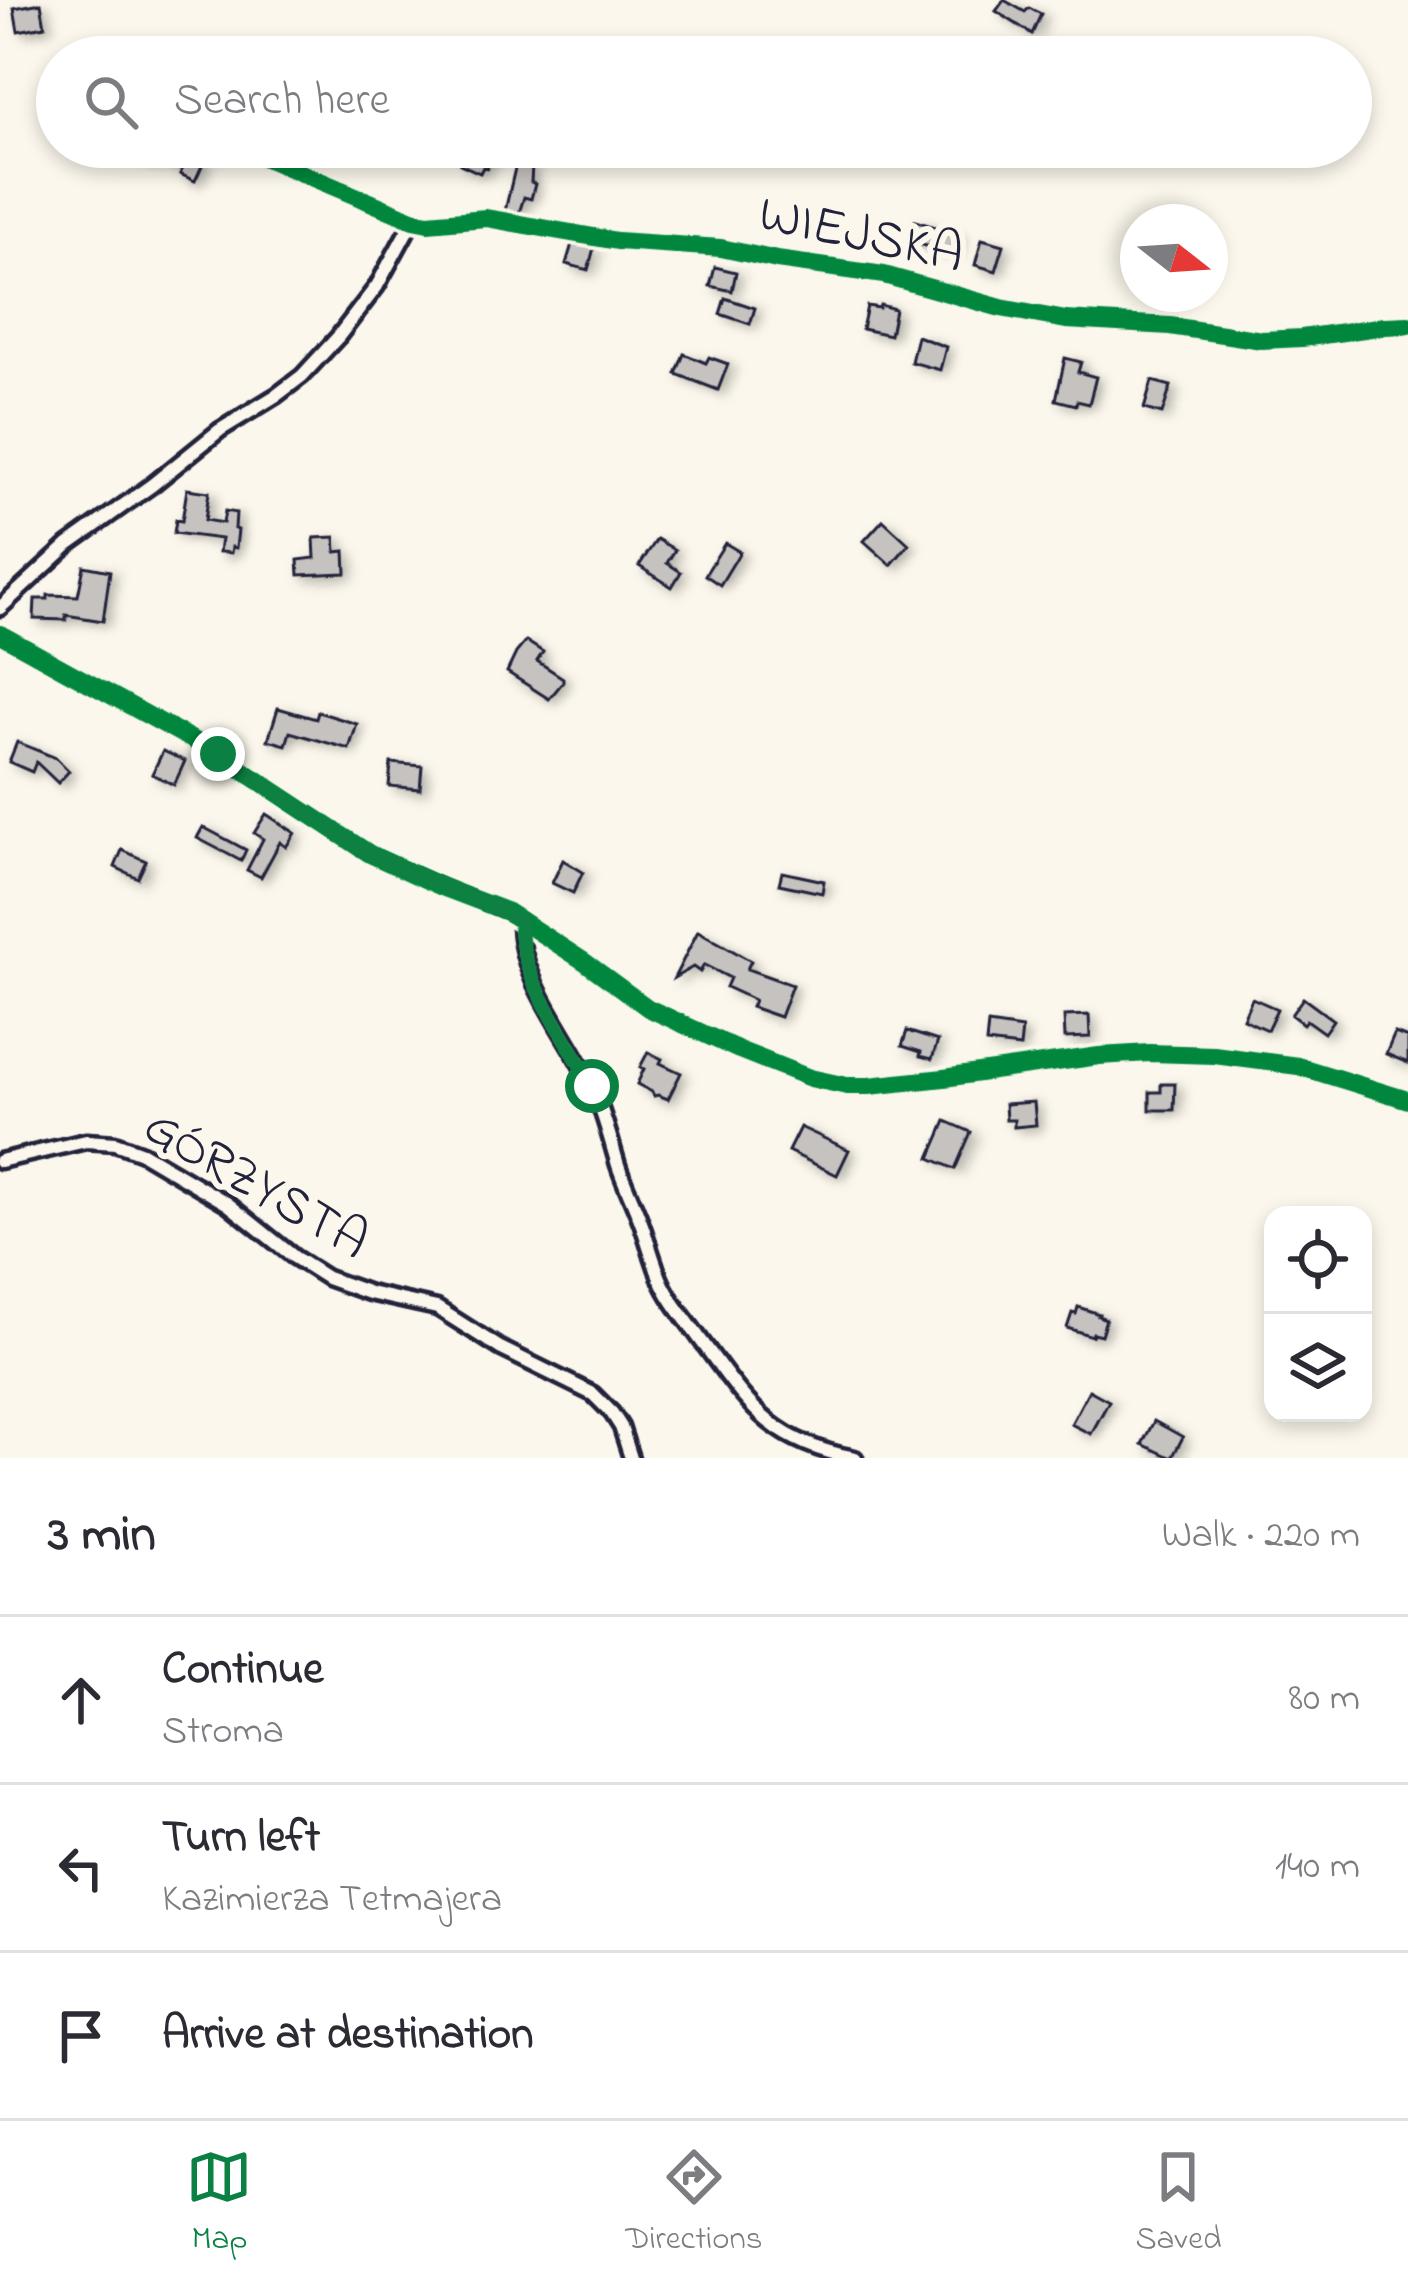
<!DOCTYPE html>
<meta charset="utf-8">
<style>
:root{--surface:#fff;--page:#f2f2f3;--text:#2b2b33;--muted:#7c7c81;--line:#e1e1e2;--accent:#0b8043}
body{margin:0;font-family:"Indie Flower",sans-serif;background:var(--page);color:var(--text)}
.controls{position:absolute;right:36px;bottom:36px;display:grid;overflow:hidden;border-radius:24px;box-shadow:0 6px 18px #0003}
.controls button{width:108px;height:108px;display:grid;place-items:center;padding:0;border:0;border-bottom:3px solid var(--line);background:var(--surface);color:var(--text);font:60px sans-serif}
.compass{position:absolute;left:1120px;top:204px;width:108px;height:108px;border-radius:50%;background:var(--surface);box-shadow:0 6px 18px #0003;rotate:107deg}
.stop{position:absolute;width:36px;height:36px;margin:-27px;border:9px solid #0b8043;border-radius:50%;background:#fff}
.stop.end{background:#0b8043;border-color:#fff;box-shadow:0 3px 12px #0008}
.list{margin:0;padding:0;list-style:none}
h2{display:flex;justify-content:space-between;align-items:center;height:156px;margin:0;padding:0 48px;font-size:51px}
h2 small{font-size:39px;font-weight:400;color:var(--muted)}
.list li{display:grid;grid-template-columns:78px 1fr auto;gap:36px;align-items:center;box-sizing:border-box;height:168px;padding:0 48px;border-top:3px solid var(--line)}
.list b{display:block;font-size:45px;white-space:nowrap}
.list p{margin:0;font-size:39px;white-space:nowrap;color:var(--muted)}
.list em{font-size:39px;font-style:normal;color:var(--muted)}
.icon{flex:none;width:66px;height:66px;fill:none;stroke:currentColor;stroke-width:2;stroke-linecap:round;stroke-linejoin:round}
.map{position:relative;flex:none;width:1408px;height:1458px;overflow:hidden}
.search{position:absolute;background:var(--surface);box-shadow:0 6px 18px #0003;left:36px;right:36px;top:36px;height:132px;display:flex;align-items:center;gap:30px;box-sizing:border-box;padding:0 42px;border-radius:66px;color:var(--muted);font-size:45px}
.sheet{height:660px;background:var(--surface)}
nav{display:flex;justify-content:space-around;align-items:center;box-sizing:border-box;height:168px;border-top:3px solid var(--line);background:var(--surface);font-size:33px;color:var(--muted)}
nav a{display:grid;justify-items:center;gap:6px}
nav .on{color:var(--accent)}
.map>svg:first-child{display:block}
</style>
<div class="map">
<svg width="1408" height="1458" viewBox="0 0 1408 1458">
<defs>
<filter id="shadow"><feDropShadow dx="6" dy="4" stdDeviation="6" flood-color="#0004"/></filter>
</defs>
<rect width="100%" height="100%" fill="#fbf7ec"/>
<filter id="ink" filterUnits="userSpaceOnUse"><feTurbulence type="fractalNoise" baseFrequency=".00833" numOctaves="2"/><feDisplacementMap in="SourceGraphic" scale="24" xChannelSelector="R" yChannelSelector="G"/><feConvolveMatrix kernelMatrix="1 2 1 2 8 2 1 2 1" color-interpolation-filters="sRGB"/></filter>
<g filter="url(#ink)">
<g fill="#c6c2c0" stroke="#22223b" stroke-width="3" filter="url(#shadow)">
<path d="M 1004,0 L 1025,12 L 1029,8 L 1041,14 L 1032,34 L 996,11 Z"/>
<path d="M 41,3 L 45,26 L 18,31 L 14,8 Z"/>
<path d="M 116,147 L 173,147 L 205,159 L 195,181 L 180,174 L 182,170 L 155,158 L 153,163 Z"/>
<path d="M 467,147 L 496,147 L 487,168 L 483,167 L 480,173 L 460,164 Z"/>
<path d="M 516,164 L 532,166 L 531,182 L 535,184 L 531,199 L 524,197 L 519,213 L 505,211 Z"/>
<path d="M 915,221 L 959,234 L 954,253 L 910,242 Z"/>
<path d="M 982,239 L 1004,245 L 996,271 L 975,265 Z"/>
<path d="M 572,244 L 594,248 L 588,270 L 566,264 Z"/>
<path d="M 715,267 L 736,272 L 732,291 L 710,286 Z"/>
<path d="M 725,298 L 755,308 L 750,324 L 720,314 Z"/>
<path d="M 880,305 L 895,309 L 890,335 L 862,329 L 867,306 L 879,308 Z"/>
<path d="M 917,336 L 946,347 L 940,370 L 911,362 Z"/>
<path d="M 684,354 L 706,363 L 709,357 L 728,364 L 718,390 L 676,374 Z"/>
<path d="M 1065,358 L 1081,362 L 1078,372 L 1096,377 L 1089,404 L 1077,401 L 1076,405 L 1056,400 Z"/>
<path d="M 1152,381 L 1171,386 L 1162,414 L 1144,409 Z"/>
<path d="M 187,489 L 209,492 L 205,520 L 223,523 L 225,511 L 236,513 L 235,529 L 238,530 L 236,548 L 232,547 L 231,553 L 219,552 L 221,539 L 174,533 L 176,520 L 182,521 Z"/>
<path d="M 883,520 L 909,544 L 891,565 L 864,541 Z"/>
<path d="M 335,537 L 336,552 L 345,551 L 346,573 L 299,575 L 298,560 L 315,558 L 314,538 Z"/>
<path d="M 657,539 L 675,550 L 667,563 L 681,572 L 672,587 L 639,566 Z"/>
<path d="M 725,543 L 740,552 L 720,585 L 705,575 Z"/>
<path d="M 84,566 L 110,571 L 103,621 L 66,615 L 66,620 L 34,619 L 35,599 L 48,599 L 48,595 L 78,596 Z"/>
<path d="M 526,641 L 543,652 L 537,661 L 563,678 L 563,682 L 549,699 L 507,672 L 516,653 Z"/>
<path d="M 278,708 L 316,719 L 318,712 L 357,724 L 349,749 L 290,732 L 286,745 L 268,740 Z"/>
<path d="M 17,742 L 56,758 L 69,771 L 58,783 L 36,762 L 32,772 L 9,762 Z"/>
<path d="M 163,751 L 185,761 L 174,785 L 152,774 Z"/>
<path d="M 391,763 L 422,766 L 420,789 L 389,786 Z"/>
<path d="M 266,814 L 295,833 L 286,847 L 280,842 L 261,877 L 247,870 L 263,839 L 254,833 Z"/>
<path d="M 203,827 L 246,850 L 241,861 L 197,838 Z"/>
<path d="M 122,850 L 146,861 L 138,878 L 115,867 Z"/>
<path d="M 563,860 L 583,872 L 573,893 L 552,883 Z"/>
<path d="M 782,872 L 824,881 L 822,893 L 779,884 Z"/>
<path d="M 698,931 L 751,961 L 747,969 L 792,985 L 780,1017 L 751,1007 L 754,1000 L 726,987 L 730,978 L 704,965 L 700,972 L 693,967 L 674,978 Z"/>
<path d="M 1252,998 L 1277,1009 L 1267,1030 L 1243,1019 Z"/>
<path d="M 1303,998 L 1333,1020 L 1324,1033 L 1306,1020 L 1303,1024 L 1291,1015 Z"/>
<path d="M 1089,1015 L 1090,1037 L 1065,1038 L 1064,1016 Z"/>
<path d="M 988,1024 L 1022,1029 L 1020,1047 L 986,1043 Z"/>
<path d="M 907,1031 L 938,1041 L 932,1059 L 920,1056 L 921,1052 L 902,1046 Z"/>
<path d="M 1395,1033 L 1408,1038 L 1408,1063 L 1386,1054 Z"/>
<path d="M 648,1052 L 662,1059 L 660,1063 L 681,1073 L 668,1099 L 658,1095 L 654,1096 L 652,1092 L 637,1084 L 644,1069 L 640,1067 Z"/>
<path d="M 1161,1084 L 1175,1084 L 1174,1110 L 1150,1110 L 1150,1092 L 1161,1092 Z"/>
<path d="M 1034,1102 L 1036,1125 L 1014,1127 L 1014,1120 L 1006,1120 L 1005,1104 Z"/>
<path d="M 946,1121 L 971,1132 L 955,1169 L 930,1158 Z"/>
<path d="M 800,1127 L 849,1150 L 837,1175 L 788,1151 Z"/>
<path d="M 1078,1307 L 1099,1314 L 1098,1316 L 1106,1319 L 1101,1335 L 1093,1333 L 1092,1336 L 1067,1328 L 1072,1313 L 1076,1314 Z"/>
<path d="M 1089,1390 L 1109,1401 L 1091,1434 L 1071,1424 Z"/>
<path d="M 1154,1421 L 1183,1437 L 1172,1458 L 1142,1444 Z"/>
</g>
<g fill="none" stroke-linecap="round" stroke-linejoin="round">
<g stroke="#22223b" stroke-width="21">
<g id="minor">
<path d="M 239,147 L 413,220 L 428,223 L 486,218 L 617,241 L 721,248 L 777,260 L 884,275 L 1001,308 L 1066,320 L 1170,326 L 1262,340 L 1302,338 L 1385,326 L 1408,325"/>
<path d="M 0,608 L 68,545 L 152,485 L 220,430 L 277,395 L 302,376 L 338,337 L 377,286 L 413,220"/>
<path d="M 0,634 L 218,754 L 370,854 L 442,887 L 508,912 L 585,962 L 648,1008 L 739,1050 L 810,1078 L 847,1086 L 869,1086 L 944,1078 L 1099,1056 L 1150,1053 L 1214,1055 L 1298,1066 L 1408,1100"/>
<path d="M 520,919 C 518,980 568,1034 592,1087 C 604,1112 610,1139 618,1165 C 625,1186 635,1205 642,1225 C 648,1242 653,1260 660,1278 C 669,1300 686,1319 700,1339 C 748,1404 769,1442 855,1458"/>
<path d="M 0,1161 L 86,1141 L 115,1143 L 142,1153 L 228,1204 L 294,1257 L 327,1278 L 369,1293 L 437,1308 L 500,1348 L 593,1394 L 612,1413 L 621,1427 L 631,1458"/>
</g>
</g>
<use href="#minor" stroke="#fbf7ec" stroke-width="12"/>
<g stroke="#fbf7ec" stroke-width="26">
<g id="cycleway">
<path d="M 239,147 L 413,220 L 428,223 L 486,218 L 617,241 L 721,248 L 777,260 L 884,275 L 1001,308 L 1066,320 L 1170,326 L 1262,340 L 1302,338 L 1385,326 L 1408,325"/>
<path d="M 0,634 L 218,754 L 370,854 L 442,887 L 508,912 L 585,962 L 648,1008 L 739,1050 L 810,1078 L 847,1086 L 869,1086 L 944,1078 L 1099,1056 L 1150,1053 L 1214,1055 L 1298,1066 L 1408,1100"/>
</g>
</g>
<use href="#cycleway" stroke="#00873e" stroke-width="18"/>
</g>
</g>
<g fill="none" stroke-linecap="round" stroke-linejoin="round" filter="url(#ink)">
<path stroke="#0b8043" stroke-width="15" d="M 218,754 L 370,854 L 520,919 C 519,980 566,1034 592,1086"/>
</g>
<g text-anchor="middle" stroke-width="12" stroke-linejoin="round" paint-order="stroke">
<g font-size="54" fill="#22223b" stroke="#fbf7ec">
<text transform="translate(862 231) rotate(12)" y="19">WIEJSKA</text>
<text transform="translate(258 1181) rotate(30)" y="19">GÓRZYSTA</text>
</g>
</g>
</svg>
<div class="controls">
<button><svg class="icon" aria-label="locate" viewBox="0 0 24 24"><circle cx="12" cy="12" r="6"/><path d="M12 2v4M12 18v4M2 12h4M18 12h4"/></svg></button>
<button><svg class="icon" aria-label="layers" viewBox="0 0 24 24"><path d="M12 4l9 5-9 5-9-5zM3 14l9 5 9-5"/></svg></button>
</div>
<svg class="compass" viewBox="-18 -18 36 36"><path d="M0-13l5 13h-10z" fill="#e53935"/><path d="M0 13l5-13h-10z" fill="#7c7c81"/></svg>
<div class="stop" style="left:592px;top:1086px"></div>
<div class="stop end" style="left:218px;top:754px"></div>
<div class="search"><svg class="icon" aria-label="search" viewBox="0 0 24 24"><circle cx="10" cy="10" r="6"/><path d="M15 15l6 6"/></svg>Search here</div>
</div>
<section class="sheet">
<h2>3 min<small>Walk · 220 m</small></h2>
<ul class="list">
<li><svg class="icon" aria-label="ahead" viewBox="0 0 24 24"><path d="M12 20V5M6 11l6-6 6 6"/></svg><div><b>Continue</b><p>Stroma</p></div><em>80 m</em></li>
<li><svg class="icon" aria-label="left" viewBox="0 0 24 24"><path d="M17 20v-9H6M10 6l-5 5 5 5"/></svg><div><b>Turn left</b><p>Kazimierza Tetmajera</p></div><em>140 m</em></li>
<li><svg class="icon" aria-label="arrive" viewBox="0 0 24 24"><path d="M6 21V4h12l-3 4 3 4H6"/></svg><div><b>Arrive at destination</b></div></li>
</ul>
</section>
<nav>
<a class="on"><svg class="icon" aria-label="map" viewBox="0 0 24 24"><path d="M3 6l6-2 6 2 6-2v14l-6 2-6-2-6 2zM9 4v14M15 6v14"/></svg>Map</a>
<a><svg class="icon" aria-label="directions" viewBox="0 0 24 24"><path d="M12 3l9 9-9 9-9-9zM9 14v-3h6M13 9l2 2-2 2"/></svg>Directions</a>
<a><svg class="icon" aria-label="saved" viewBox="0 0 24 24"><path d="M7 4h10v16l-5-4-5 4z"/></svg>Saved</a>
</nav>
